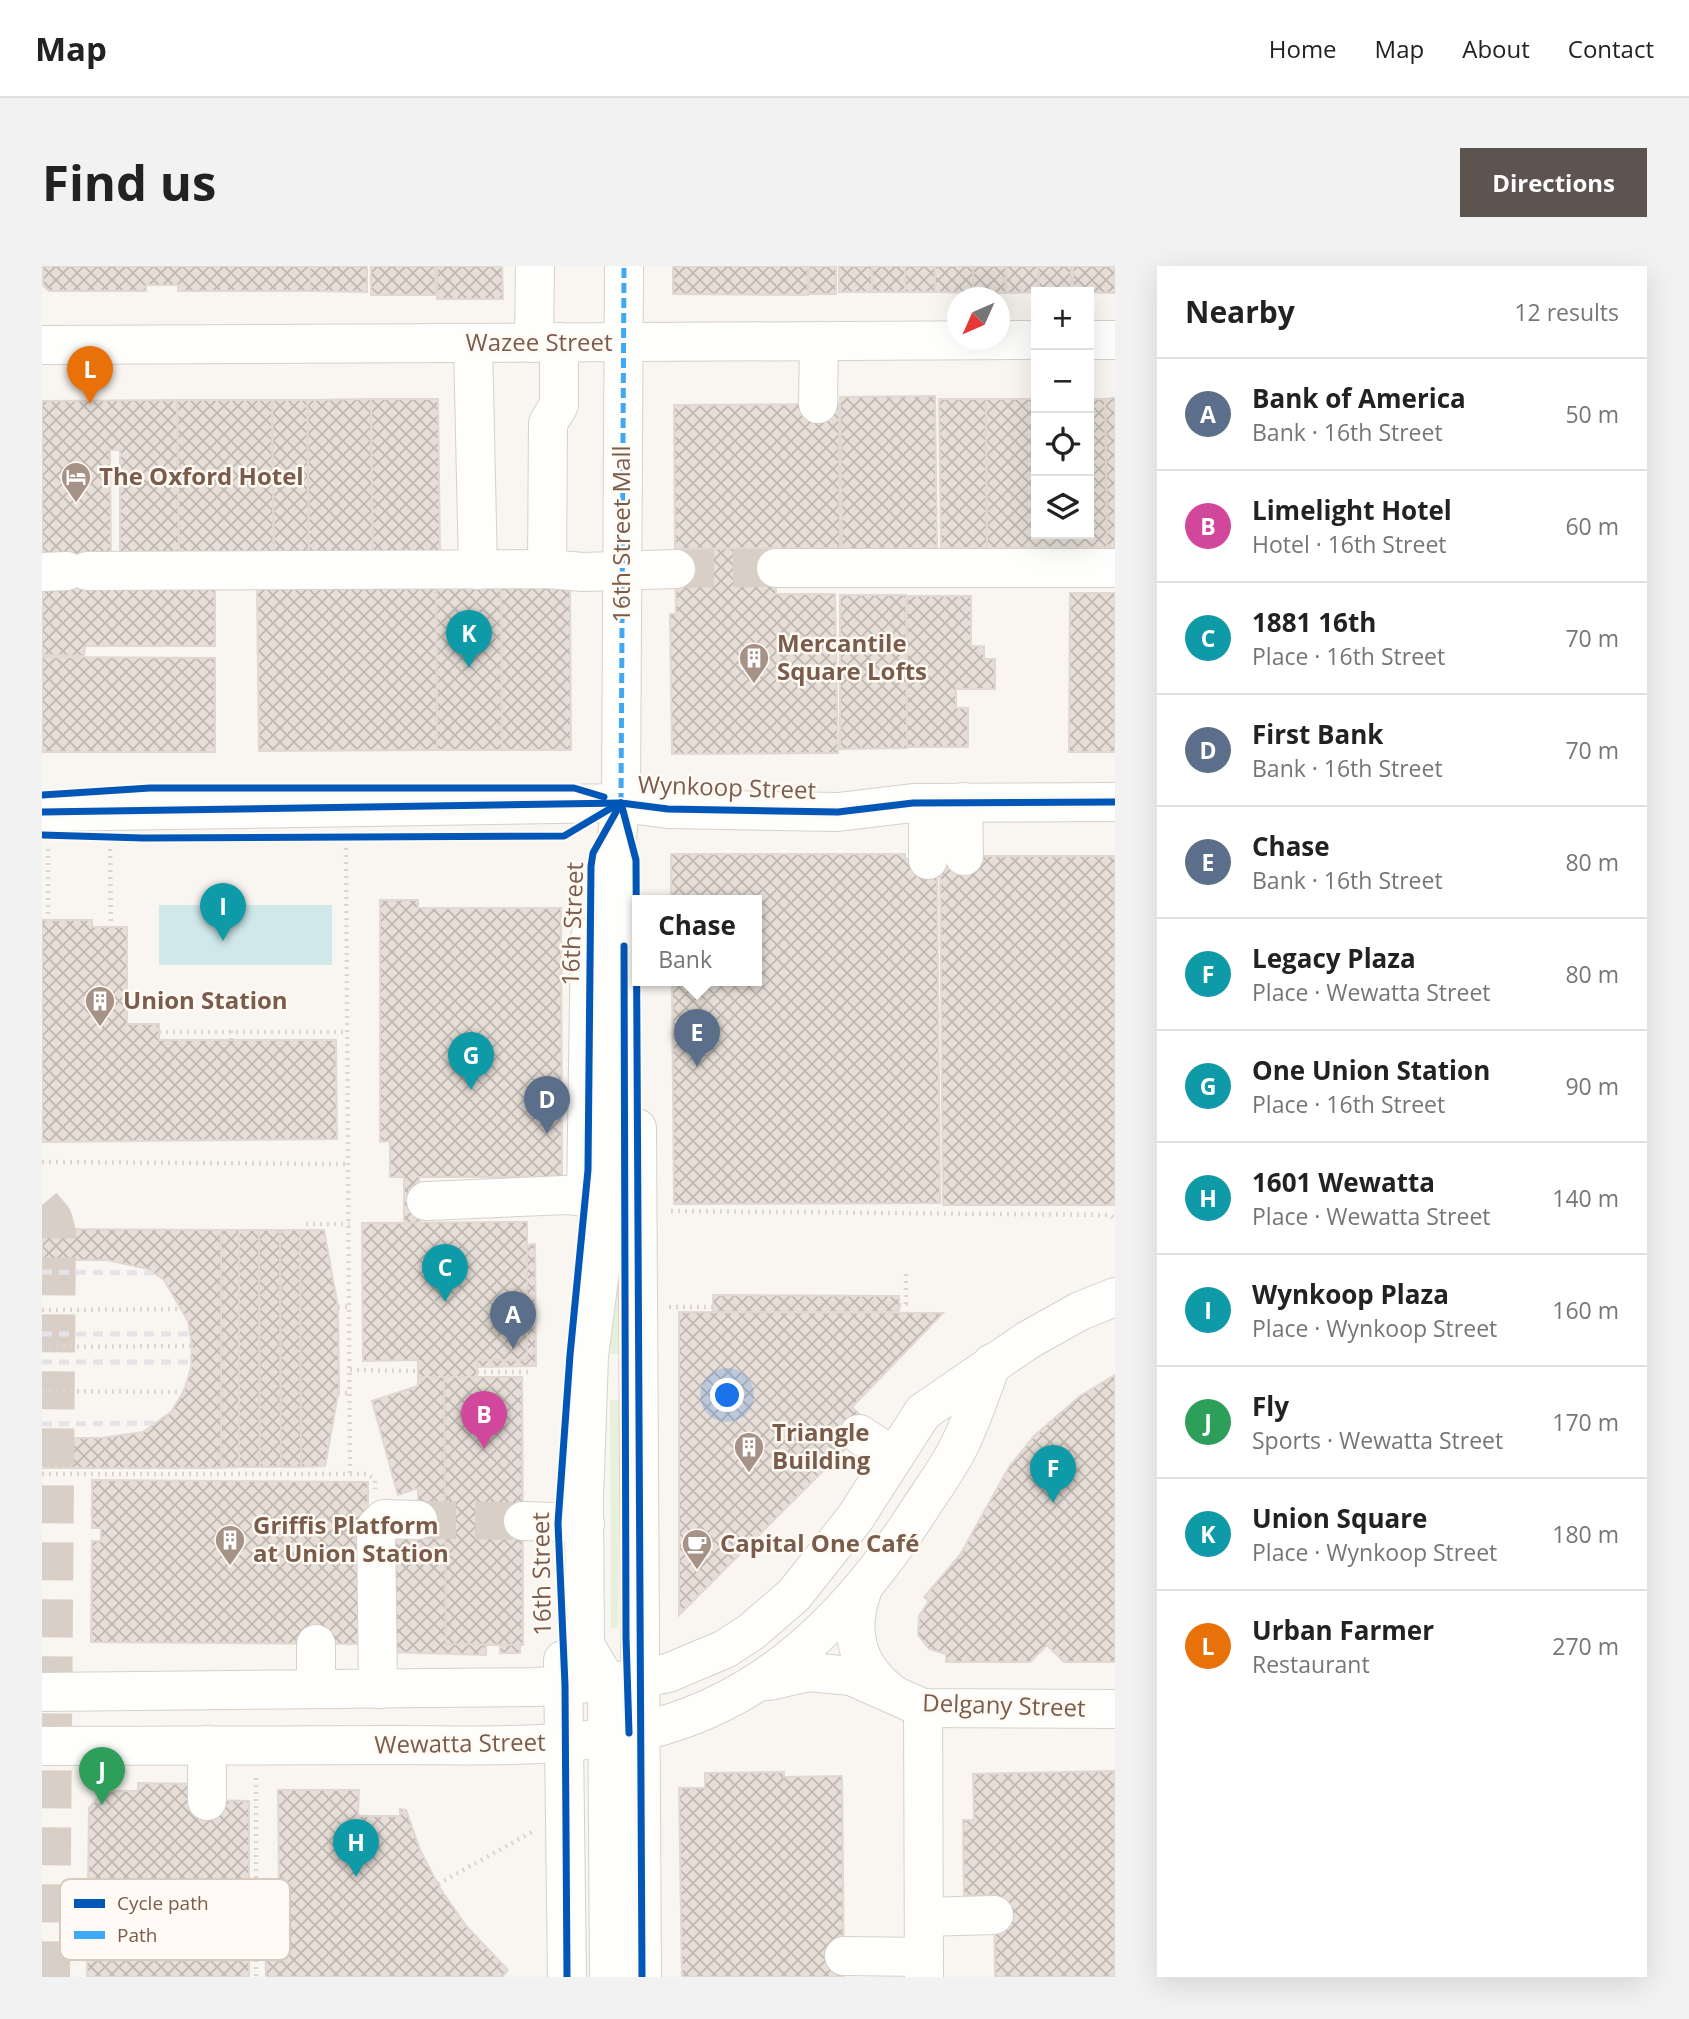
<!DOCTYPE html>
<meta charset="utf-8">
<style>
:root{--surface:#fff;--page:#f2f2f2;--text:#222;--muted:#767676;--line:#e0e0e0;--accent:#5d544f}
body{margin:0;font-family:"Open Sans",sans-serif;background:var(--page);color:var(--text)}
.controls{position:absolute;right:21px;top:21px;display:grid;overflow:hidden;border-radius:0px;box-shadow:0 7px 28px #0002}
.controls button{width:63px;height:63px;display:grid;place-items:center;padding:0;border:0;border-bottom:2px solid var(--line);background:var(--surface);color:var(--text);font:35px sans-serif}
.compass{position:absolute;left:905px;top:21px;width:63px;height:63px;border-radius:50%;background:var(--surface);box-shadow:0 7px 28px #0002;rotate:225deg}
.you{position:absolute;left:686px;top:1130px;width:24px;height:24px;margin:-18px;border:5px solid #fff;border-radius:50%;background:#1a73e8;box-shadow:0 0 0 10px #1a73e833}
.badge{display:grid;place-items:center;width:46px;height:46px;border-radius:50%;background:var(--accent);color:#fff;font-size:23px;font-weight:700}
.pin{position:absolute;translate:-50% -58px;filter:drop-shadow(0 2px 4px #0008)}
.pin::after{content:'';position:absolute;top:37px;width:24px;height:21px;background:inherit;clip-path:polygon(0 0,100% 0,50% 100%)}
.popup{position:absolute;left:590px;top:629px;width:130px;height:91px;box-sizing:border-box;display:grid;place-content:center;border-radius:0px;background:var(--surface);filter:drop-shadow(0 2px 5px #0005);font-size:23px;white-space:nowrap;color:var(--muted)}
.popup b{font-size:26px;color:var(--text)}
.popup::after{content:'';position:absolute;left:50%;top:100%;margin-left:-14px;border:14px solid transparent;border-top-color:var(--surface)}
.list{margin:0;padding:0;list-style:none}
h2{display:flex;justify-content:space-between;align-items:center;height:91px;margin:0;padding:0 28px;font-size:30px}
h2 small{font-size:23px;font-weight:400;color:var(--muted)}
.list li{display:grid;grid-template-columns:46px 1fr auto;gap:21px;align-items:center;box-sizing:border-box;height:112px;padding:0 28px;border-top:2px solid var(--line)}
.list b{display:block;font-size:26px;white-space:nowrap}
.list p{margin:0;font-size:23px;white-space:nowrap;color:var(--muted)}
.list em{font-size:23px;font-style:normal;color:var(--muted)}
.icon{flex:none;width:38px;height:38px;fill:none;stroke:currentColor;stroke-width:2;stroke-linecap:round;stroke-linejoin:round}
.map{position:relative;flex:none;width:1073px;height:1711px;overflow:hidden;border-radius:0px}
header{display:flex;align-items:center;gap:42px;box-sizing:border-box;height:98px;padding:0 35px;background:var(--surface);border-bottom:2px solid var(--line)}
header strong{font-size:33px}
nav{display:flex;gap:38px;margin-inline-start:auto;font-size:24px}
.intro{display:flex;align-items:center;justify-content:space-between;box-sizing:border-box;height:168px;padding:0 42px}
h1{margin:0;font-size:49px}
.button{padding:18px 32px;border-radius:0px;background:var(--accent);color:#fff;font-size:24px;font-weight:700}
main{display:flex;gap:42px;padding:0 42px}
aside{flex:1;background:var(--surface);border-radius:0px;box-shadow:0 7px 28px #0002}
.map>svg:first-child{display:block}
</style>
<header>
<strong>Map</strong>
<nav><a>Home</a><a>Map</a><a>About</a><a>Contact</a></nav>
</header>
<div class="intro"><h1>Find us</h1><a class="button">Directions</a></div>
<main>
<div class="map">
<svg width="1073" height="1711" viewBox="0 0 1073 1711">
<defs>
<pattern id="building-cross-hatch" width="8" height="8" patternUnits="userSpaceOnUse" patternTransform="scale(1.75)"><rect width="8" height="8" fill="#e6ded7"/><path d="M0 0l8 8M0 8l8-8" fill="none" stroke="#bfb7b1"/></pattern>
</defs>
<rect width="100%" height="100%" fill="#f9f5f0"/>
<g fill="#e7f0db">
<path d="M 578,984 L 577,1088 L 569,1088 L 568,1075 Z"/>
<path d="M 568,1134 L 577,1134 L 576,1362 L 569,1362 Z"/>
</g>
<rect fill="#d0e8ea" x="117" y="639" width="173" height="60"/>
<g fill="url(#building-cross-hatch)" stroke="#e2d8d2" stroke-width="2">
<path d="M 1,0 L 268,0 L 268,25 L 136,25 L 136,19 L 104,19 L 104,25 L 7,25 L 1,19 Z"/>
<path d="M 268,0 L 325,0 L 325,26 L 268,25 Z"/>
<path d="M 329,0 L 393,0 L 394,29 L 329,29 Z"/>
<path d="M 395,0 L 460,0 L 461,33 L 395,33 Z"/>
<path d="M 631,0 L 766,0 L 766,29 L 631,28 Z"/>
<rect x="767" y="0" width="27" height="28"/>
<rect x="797" y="0" width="33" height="26"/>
<rect x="830" y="0" width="33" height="26"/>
<rect x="863" y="0" width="30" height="26"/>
<path d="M 893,0 L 931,0 L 931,27 L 893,26 Z"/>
<rect x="931" y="0" width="33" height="27"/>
<path d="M 964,0 L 996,0 L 997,26 L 964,27 Z"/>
<path d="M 996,0 L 1029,0 L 1029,26 L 997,26 Z"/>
<path d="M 1031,0 L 1073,0 L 1073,27 L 1031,26 Z"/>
<path d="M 893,130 L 895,282 L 800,283 L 798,131 Z"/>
<path d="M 1069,132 L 1073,132 L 1073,282 L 1065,281 L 1063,133 Z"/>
<path d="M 329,133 L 331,291 L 267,291 L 265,134 Z"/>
<path d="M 329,133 L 396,133 L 398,291 L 331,291 Z"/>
<path d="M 897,133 L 944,133 L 945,282 L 899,282 Z"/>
<path d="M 944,133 L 994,133 L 994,268 L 1047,268 L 1047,133 L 1063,133 L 1065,281 L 945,282 Z"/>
<path d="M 135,134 L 230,134 L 232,292 L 137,292 Z"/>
<path d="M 135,134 L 137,296 L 78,296 L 78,184 L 68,184 L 69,297 L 0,297 L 0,135 Z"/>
<path d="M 230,134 L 265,134 L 267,291 L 232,292 Z"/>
<path d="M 797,138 L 798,282 L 633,283 L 632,139 Z"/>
<path d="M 733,282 L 734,328 L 793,328 L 796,487 L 630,488 L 628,348 L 634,348 L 633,283 Z"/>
<path d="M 0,318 L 173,318 L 173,380 L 43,380 L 42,390 L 0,389 Z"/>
<path d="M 528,320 L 529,484 L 460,484 L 459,321 Z"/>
<path d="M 394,321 L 459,321 L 460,484 L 395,484 Z"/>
<path d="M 394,321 L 395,484 L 217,485 L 215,322 Z"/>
<path d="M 1028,327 L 1073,327 L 1073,486 L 1027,486 Z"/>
<path d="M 798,329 L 864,329 L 865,482 L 798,483 Z"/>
<path d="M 865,330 L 929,330 L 929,380 L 942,380 L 942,393 L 953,393 L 953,423 L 914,423 L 914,442 L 926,442 L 926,481 L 865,481 Z"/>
<path d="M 0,391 L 173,392 L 173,486 L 0,486 Z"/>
<path d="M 629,588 L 863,588 L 863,593 L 895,594 L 898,937 L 632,938 L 630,715 L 714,715 L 714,635 L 629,635 Z"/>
<path d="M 898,590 L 1073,590 L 1073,939 L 901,939 Z"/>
<path d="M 338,634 L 376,634 L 376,642 L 519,642 L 520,911 L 377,911 L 378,957 L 362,957 L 362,911 L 348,911 L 348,875 L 338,876 Z"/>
<path d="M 0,654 L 50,654 L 50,661 L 85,661 L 85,758 L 117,758 L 117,774 L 294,774 L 295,873 L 0,876 Z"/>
<path d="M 485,956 L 485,1094 L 435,1094 L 435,1111 L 376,1111 L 376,1094 L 321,1095 L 320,957 Z"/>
<path d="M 0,963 L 179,964 L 179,1202 L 0,1202 L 0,1172 L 60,1172 L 101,1166 L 129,1146 L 142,1125 L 149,1102 L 150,1080 L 146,1055 L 122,1014 L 106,1003 L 65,994 L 0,994 Z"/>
<path d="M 179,964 L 197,964 L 197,1201 L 179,1202 Z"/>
<path d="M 197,964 L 217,964 L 218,1201 L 197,1201 Z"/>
<path d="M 217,964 L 238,964 L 239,1201 L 218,1201 Z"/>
<path d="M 238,964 L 258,964 L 259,1201 L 239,1201 Z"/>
<path d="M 258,964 L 282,964 L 296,1041 L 297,1123 L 283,1200 L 259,1201 Z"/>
<path d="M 493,978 L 494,1100 L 435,1101 L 435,1094 L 485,1094 L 485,979 Z"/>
<path d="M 671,1029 L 857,1030 L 857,1046 L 671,1046 Z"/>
<path d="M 637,1046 L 901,1047 L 810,1141 L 828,1158 L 637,1349 Z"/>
<path d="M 1073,1109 L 1073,1396 L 1022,1396 L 1005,1379 L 988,1396 L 904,1396 L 904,1388 L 887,1383 L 876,1369 L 877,1350 L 887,1335 L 882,1331 L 918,1289 L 967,1201 L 992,1170 L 1038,1130 Z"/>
<path d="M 376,1111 L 480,1111 L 481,1379 L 478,1379 L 478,1387 L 458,1387 L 458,1379 L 444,1379 L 444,1389 L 342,1386 L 341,1254 L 376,1254 L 376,1222 L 356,1229 L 330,1135 L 376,1120 Z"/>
<path d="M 402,1111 L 480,1111 L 481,1379 L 404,1378 Z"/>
<path d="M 50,1214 L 326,1216 L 326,1378 L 49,1376 L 50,1275 L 59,1275 L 59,1262 L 50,1262 Z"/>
<path d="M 1073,1505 L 1073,1711 L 953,1711 L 952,1629 L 922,1630 L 921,1554 L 932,1554 L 931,1508 Z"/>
<path d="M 742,1506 L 742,1511 L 800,1510 L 802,1711 L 640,1711 L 637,1522 L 663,1522 L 663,1507 Z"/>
<path d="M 96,1517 L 158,1518 L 158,1534 L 207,1535 L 207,1711 L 45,1711 L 47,1542 L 63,1525 L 96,1525 Z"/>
<path d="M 236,1524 L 317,1524 L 316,1550 L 358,1550 L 358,1543 L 364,1544 L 378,1584 L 399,1624 L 425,1661 L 466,1704 L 460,1711 L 224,1711 L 222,1630 L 237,1630 Z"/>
</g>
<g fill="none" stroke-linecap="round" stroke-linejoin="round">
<g stroke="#d9cfc7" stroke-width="38" stroke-dasharray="38 19" stroke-linecap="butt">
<path d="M 634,303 L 734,302"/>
<path d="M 0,939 L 11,952 L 15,966 L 9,1711"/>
<path d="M 376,1254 L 481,1255"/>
</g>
<g stroke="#d7d1cb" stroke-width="40">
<g id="minor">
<path d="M 1047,74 L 1073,74"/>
<path d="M 431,77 L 436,304"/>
<path d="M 492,77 L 493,0"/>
<path d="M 0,79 L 994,74"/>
<path d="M 776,138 L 777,75"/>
<path d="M 734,302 L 1073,302"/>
<path d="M 505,303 L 506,157 L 517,139 L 517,76"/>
<path d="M 45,305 L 505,303 L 541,306 L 634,303"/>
<path d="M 0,306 L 25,305"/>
<path d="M 921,536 L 922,590"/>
<path d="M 886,537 L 886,594"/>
<path d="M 0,546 L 579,537 L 626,543 L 796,546 L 871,537 L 1073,536"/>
<path d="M 595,862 L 600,1711"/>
<path d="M 544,929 L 548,671"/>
<path d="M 384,935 L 524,929 L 566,934"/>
<path d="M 817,1168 L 852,1191"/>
<path d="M 481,1255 L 543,1257"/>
<path d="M 822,1320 C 806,1360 812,1398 847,1425"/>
<path d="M 274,1378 L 274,1423"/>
<path d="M 521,1394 L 525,1711"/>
<path d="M 727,1415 L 767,1406 L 809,1410 L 881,1442 L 1073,1443"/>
<path d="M 336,1423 L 334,1261 L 342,1253 L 376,1254"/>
<path d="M 0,1426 L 494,1421 L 590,1414 L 626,1407 L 683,1383 L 709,1366 L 752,1329 L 813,1252 L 881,1146 L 986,1074 L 1038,1045 L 1073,1031"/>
<path d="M 881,1442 L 882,1711"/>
<path d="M 165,1479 L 165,1535"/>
<path d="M 0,1480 C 117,1480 235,1479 352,1479 C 431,1479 512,1483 590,1467 C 719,1442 809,1350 877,1244 C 891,1222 908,1200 919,1176 C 931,1151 940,1123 950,1097"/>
<path d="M 882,1651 L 952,1649"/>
<path d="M 802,1690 L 882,1691"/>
<path d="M 567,1711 L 565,1416 L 543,1379 L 542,1233 L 547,1090 L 578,849 L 572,595 L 579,537 L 582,0"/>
</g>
</g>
<g stroke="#dcd5d0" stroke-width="4.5" stroke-dasharray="2 5" stroke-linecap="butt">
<path d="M 304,582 L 308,1207"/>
<path d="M 6,583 L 6,654"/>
<path d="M 68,583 L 69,661"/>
<path d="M 189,765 L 189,774"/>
<path d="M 117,766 L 306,766"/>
<path d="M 0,896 L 307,898"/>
<path d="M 629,945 L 1068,949 L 1073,953"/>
<path d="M 264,958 L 307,958"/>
<path d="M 857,1039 L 864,1038 L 864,1007"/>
<path d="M 296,1041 L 308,1041"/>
<path d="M 627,1041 L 671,1041"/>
<path d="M 0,1044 L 140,1043"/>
<path d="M 0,1081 L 150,1080"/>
<path d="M 308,1104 L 376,1105"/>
<path d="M 435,1106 L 490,1106"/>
<path d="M 0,1125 L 142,1126"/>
<path d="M 296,1127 L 308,1127"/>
<path d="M 0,1208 L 326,1208 L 333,1214 L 333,1223"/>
<path d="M 214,1512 L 214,1711"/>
<path d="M 396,1618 L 490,1566"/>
</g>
<use href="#minor" stroke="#fefefd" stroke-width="38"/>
<g stroke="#e6e3e7" stroke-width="5" stroke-dasharray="10 7" stroke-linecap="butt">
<path d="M 0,1006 L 111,1007"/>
<path d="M 0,1068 L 148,1068"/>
<path d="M 0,1096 L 150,1096"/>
<path d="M 0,1158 L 113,1157"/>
</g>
<path stroke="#3fa9f5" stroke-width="5" stroke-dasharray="10 5" stroke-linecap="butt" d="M 579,537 L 582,0"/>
<g stroke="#fffaf3" stroke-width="11">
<g id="cycleway">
<path d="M 0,529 L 108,522 L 532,522 L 562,531"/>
<path d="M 579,537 L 594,594 L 600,1711"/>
<path d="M 0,546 L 579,537 L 626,543 L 796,546 L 871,537 L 1073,536"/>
<path d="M 0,569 L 101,572 L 522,570 L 576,538"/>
<path d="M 582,680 L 584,1371 L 587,1467"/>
<path d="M 525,1711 L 523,1419 L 516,1257 L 528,1089 L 546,904 L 549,600 L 551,587 L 579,537"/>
</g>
</g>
<use href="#cycleway" stroke="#0057b8" stroke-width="7"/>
</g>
<defs>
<g id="hotel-pin" transform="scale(1.575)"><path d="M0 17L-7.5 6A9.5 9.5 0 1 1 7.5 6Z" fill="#a69286" stroke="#fffaf3"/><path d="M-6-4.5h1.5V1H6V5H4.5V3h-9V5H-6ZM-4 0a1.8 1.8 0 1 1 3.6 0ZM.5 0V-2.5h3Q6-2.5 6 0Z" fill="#fff"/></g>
<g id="building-pin" transform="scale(1.575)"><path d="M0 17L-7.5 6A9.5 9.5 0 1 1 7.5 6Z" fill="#a69286" stroke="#fffaf3"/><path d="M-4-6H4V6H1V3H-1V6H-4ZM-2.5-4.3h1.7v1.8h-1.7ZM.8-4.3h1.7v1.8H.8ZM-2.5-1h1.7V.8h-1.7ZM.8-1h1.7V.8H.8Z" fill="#fff"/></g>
<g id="cafe-pin" transform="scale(1.575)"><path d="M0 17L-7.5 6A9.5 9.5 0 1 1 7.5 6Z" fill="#a69286" stroke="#fffaf3"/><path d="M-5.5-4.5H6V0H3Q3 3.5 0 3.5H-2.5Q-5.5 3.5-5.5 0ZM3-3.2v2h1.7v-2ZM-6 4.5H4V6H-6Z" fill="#fff"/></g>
</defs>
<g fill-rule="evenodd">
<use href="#hotel-pin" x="34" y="211"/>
<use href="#building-pin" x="712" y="392"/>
<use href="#building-pin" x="58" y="735"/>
<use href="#building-pin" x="707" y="1181"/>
<use href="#building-pin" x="188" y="1274"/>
<use href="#cafe-pin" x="655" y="1278"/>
</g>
<g text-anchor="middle" stroke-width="5" stroke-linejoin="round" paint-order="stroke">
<g font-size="24" fill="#7a5c4d" stroke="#fffaf3">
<text x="497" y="85">Wazee Street</text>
<text transform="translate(580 268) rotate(-90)" y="8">16th Street Mall</text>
<text transform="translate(685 522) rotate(2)" y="8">Wynkoop Street</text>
<text transform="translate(531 658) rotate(-88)" y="8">16th Street</text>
<text transform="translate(500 1308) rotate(-91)" y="8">16th Street</text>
<text transform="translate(962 1440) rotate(2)" y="8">Delgany Street</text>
<text transform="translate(418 1478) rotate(-1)" y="8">Wewatta Street</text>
</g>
<g font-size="24" font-weight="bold" fill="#7a5c4d" stroke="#fffaf3" text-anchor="start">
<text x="57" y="219">The Oxford Hotel</text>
<text x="735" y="386">Mercantile<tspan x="735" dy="28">Square Lofts</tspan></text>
<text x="81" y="743">Union Station</text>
<text x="730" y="1175">Triangle<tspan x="730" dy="28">Building</tspan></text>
<text x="211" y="1268">Griffis Platform<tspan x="211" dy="28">at Union Station</tspan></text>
<text x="678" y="1286">Capital One Café</text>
</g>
</g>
<rect x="18" y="1613" width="230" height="81" rx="10" fill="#fffaf3" stroke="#d7cbc1" stroke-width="2"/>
<rect x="32" y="1633" width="31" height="9" fill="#0057b8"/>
<rect x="32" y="1665" width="31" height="8" fill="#3fa9f5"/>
<g font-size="19" fill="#7a5c4d">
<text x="75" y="1644">Cycle path</text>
<text x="75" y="1676">Path</text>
</g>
</svg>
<div class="controls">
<button>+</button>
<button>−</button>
<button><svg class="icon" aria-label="locate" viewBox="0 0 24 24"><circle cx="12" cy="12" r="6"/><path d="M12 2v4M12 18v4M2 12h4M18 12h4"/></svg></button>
<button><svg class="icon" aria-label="layers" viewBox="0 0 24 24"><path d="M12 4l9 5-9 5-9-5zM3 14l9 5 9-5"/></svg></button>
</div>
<svg class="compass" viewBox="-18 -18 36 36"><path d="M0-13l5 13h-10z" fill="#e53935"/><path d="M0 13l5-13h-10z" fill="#767676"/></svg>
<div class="you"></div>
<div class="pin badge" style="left:471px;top:1083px;background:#5c6f8a">A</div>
<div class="pin badge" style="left:442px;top:1183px;background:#d1479c">B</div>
<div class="pin badge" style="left:403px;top:1036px;background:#0f9aa8">C</div>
<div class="pin badge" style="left:505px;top:868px;background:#5c6f8a">D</div>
<div class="pin badge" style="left:655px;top:801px;background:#5c6f8a">E</div>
<div class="popup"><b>Chase</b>Bank</div>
<div class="pin badge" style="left:1011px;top:1237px;background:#0f9aa8">F</div>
<div class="pin badge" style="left:429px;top:824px;background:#0f9aa8">G</div>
<div class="pin badge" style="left:314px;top:1611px;background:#0f9aa8">H</div>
<div class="pin badge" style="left:181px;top:675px;background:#0f9aa8">I</div>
<div class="pin badge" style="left:60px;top:1539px;background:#2e9e5b">J</div>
<div class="pin badge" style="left:427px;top:402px;background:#0f9aa8">K</div>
<div class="pin badge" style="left:48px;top:138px;background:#e8710a">L</div>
</div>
<aside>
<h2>Nearby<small>12 results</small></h2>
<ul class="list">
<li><span class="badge" style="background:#5c6f8a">A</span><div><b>Bank of America</b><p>Bank · 16th Street</p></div><em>50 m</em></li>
<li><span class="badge" style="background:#d1479c">B</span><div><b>Limelight Hotel</b><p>Hotel · 16th Street</p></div><em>60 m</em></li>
<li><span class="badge" style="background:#0f9aa8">C</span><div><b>1881 16th</b><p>Place · 16th Street</p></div><em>70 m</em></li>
<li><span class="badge" style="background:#5c6f8a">D</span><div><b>First Bank</b><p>Bank · 16th Street</p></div><em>70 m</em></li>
<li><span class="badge" style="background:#5c6f8a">E</span><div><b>Chase</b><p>Bank · 16th Street</p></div><em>80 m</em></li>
<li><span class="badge" style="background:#0f9aa8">F</span><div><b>Legacy Plaza</b><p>Place · Wewatta Street</p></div><em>80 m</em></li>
<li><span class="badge" style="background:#0f9aa8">G</span><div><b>One Union Station</b><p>Place · 16th Street</p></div><em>90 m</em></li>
<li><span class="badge" style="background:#0f9aa8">H</span><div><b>1601 Wewatta</b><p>Place · Wewatta Street</p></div><em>140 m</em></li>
<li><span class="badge" style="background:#0f9aa8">I</span><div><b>Wynkoop Plaza</b><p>Place · Wynkoop Street</p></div><em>160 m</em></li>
<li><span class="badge" style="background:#2e9e5b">J</span><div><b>Fly</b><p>Sports · Wewatta Street</p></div><em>170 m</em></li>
<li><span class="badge" style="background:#0f9aa8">K</span><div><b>Union Square</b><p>Place · Wynkoop Street</p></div><em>180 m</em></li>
<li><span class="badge" style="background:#e8710a">L</span><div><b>Urban Farmer</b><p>Restaurant</p></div><em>270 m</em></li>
</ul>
</aside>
</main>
